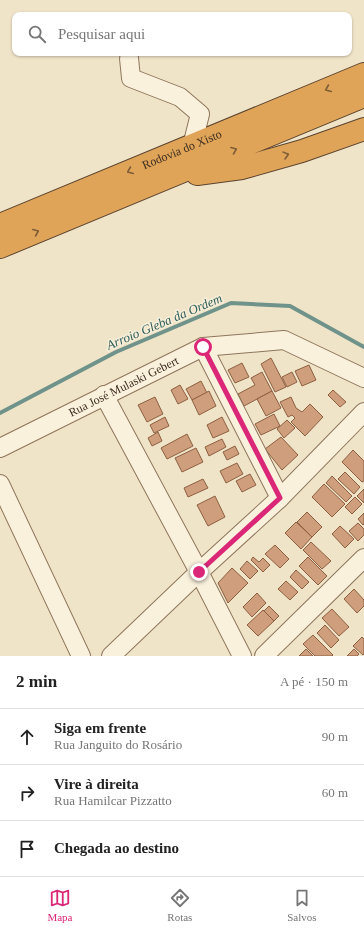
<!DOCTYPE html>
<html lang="pt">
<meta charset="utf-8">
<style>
:root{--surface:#fff;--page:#f2f2f2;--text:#222;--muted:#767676;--line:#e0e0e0;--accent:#db2777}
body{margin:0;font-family:"Times New Roman",serif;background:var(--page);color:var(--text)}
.stop{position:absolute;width:12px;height:12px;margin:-9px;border:3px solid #db2777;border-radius:50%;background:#fff}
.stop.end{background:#db2777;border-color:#fff;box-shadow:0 1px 4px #0008}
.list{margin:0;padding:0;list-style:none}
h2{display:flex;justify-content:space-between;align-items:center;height:52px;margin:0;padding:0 16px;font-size:17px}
h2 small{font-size:13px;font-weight:400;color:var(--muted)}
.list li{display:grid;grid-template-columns:26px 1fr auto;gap:12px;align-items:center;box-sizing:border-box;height:56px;padding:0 16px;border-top:1px solid var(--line)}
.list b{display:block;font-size:15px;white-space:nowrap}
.list p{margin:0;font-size:13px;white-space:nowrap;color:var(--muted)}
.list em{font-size:13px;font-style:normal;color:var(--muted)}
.icon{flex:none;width:22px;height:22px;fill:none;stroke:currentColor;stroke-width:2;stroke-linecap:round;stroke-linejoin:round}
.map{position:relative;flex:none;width:364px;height:656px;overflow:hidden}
.search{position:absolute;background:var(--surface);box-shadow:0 1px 3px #0004;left:12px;right:12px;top:12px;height:44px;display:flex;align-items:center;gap:10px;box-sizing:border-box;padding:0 14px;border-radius:8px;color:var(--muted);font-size:15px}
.sheet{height:220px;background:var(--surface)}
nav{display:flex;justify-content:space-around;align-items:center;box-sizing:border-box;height:56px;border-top:1px solid var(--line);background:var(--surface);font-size:11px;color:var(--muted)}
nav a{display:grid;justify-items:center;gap:2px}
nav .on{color:var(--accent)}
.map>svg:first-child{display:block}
</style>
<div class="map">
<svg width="364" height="656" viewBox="0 0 364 656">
<rect width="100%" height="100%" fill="#f0e4c8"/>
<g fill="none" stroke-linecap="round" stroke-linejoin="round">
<path stroke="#6f938a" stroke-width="4" d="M 0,413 L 116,352 L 231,303 L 290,306 L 364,347"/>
</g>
<g fill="#cf9f7d" stroke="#8d5f41">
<path d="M 271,358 L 286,387 L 275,392 L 261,364 Z"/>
<path d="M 242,363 L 249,377 L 235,383 L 228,370 Z"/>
<path d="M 309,365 L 316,380 L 302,386 L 295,371 Z"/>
<path d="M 262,372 L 272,391 L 244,406 L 238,394 L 255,385 L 251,378 Z"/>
<path d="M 292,372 L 297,382 L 287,387 L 282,377 Z"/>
<path d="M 201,381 L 207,393 L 192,400 L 186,389 Z"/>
<path d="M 180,385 L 188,399 L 178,404 L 171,390 Z"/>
<path d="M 333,390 L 346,402 L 340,407 L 328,395 Z"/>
<path d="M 209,391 L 216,406 L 199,415 L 192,400 Z"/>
<path d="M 272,391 L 281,408 L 266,416 L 257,399 Z"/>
<path d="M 155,397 L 163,414 L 147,422 L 138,405 Z"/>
<path d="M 291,397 L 296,408 L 302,412 L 310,404 L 323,417 L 305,436 L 291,422 L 295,418 L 292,415 L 288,417 L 280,402 Z"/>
<path d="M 274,414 L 280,426 L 261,435 L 255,424 Z"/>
<path d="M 165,417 L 169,426 L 154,433 L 150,425 Z"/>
<path d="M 222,417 L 229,431 L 213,438 L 207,425 Z"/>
<path d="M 287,420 L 295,428 L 284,438 L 277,429 Z"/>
<path d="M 158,432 L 162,441 L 152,446 L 148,438 Z"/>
<path d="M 187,434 L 193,446 L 167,459 L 161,448 Z"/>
<path d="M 281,437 L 298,455 L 282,470 L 265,449 Z"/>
<path d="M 222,439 L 226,447 L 209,456 L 205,447 Z"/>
<path d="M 235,446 L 239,454 L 227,460 L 223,452 Z"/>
<path d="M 196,448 L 203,462 L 182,472 L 175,458 Z"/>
<path d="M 353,450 L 364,461 L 364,481 L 362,482 L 342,462 Z"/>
<path d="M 237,463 L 243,474 L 226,483 L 220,471 Z"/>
<path d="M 345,472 L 360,487 L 354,494 L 338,479 Z"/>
<path d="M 250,474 L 256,485 L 242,492 L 236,481 Z"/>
<path d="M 332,476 L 352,496 L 346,502 L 326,483 Z"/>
<path d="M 203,479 L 208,488 L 188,497 L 184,488 Z"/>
<path d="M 324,484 L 345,504 L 332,517 L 312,497 Z"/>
<path d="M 364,489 L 364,503 L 357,496 Z"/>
<path d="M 215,496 L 225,517 L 208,526 L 197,505 Z"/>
<path d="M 355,497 L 362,504 L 352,514 L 345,507 Z"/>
<path d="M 307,512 L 322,527 L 312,537 L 297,522 Z"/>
<path d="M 364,513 L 364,524 L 363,525 L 358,519 Z"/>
<path d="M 296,522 L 312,537 L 301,549 L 285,533 Z"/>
<path d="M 358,523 L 364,529 L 364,535 L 358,541 L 349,531 Z"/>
<path d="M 340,526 L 354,539 L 345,548 L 332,534 Z"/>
<path d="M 311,542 L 331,561 L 322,569 L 303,550 Z"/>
<path d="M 275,545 L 289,559 L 280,568 L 265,554 Z"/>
<path d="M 253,557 L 259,562 L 263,558 L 270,565 L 263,572 L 251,560 Z"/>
<path d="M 308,557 L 327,576 L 318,585 L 299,566 Z"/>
<path d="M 247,561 L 258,571 L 250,579 L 240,569 Z"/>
<path d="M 232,568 L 248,583 L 228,603 L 218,583 Z"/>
<path d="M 296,570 L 309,582 L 302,589 L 290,577 Z"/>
<path d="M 286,581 L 298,592 L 290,600 L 278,589 Z"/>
<path d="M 354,589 L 364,600 L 364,606 L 357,613 L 344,599 Z"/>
<path d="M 257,593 L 266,603 L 252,617 L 243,607 Z"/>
<path d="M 269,606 L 279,616 L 274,621 L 264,611 Z"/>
<path d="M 332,609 L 349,627 L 339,636 L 322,618 Z"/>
<path d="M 263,610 L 274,621 L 258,636 L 247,625 Z"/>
<path d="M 325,625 L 339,640 L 331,648 L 317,633 Z"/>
<path d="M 313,635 L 333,655 L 332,656 L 315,656 L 303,644 Z"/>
<path d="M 362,637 L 364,639 L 364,654 L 363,655 L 353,646 Z"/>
<path d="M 306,649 L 313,656 L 299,656 Z"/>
<path d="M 354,649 L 359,654 L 357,656 L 347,656 Z"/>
</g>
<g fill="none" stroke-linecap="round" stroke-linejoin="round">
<g stroke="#8d765c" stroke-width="20">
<g id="minor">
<path d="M 129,58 L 131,78 L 180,97 L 200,114 L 192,146"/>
<path d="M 203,347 L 280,498"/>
<path d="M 104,395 L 199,572 L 242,656"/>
<path id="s1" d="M 0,448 L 203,347 L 284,340 L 364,378"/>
<path d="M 0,484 L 81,656"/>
<path d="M 111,656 L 199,572 L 280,498 L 364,412"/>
<path d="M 264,656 L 364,558"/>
</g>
</g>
<g stroke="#5b4430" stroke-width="24">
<g id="highway">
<path d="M 197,174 L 242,168 L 302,151 L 364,129"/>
<path id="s2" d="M 0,225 L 364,74"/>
<path d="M 0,247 L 364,96"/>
</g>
</g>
<use href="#minor" stroke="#faf1dc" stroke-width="18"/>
<use href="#highway" stroke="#e0a458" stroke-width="22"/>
</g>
<defs><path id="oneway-chevron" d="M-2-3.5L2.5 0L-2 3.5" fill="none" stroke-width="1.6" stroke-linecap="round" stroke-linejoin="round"/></defs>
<g stroke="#7e5d36">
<use href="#oneway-chevron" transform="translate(328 89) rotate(157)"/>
<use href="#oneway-chevron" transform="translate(234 150) rotate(-22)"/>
<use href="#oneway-chevron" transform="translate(286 155) rotate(-15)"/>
<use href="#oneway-chevron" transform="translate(130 171) rotate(157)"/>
<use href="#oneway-chevron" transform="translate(36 232) rotate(-23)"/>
</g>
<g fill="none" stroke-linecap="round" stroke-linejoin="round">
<path stroke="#db2777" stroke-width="5" d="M 199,572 L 280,498 L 203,347"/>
</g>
<g text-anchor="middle" stroke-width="3" stroke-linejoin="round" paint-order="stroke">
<g font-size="12" fill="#3d2e20" stroke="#f7eed8">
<text dy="4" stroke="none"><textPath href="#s2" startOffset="197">Rodovia do Xisto</textPath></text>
<text dy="4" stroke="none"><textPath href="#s1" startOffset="138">Rua José Mulaski Gebert</textPath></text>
</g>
<g font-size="13" font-style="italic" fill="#2f5d5a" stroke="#f7eed8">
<text transform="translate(164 321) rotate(-23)" y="5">Arroio Gleba da Ordem</text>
</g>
</g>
</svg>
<div class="stop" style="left:203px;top:347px"></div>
<div class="stop end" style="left:199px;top:572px"></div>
<div class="search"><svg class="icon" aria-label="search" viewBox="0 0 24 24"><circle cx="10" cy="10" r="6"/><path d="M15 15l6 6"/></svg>Pesquisar aqui</div>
</div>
<section class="sheet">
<h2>2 min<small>A pé · 150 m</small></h2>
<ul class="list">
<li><svg class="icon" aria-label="ahead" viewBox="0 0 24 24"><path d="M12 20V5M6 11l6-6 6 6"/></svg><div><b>Siga em frente</b><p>Rua Janguito do Rosário</p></div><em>90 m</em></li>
<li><svg class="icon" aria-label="right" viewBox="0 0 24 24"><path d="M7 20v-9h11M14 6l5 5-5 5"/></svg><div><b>Vire à direita</b><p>Rua Hamilcar Pizzatto</p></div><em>60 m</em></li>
<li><svg class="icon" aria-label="arrive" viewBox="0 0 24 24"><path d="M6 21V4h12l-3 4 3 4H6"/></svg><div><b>Chegada ao destino</b></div></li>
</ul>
</section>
<nav>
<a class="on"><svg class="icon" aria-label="map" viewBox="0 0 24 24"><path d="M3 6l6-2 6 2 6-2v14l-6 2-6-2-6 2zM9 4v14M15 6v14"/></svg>Mapa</a>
<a><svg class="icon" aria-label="directions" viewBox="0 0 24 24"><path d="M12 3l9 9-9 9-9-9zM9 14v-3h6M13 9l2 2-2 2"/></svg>Rotas</a>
<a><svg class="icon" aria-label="saved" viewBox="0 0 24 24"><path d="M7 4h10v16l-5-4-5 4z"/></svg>Salvos</a>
</nav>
